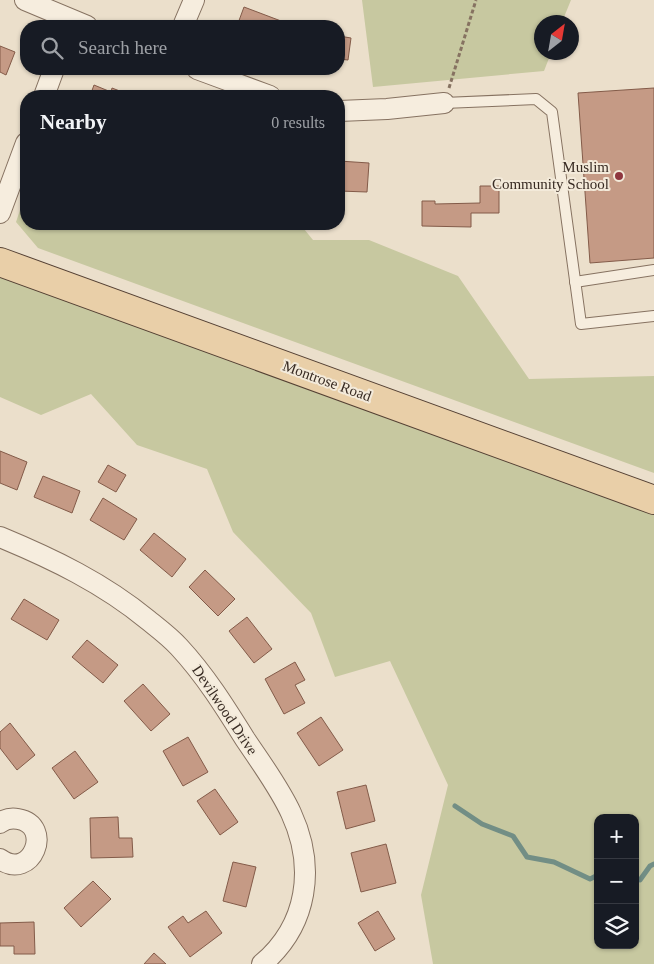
<!DOCTYPE html>
<meta charset="utf-8">
<style>
:root{--surface:#171b24;--page:#242831;--text:#f1f3f6;--muted:#9ea1a6;--line:#363941}
body{margin:0;font-family:"Times New Roman",serif;background:var(--page);color:var(--text)}
.controls{position:absolute;right:15px;bottom:15px;display:grid;overflow:hidden;border-radius:10px;box-shadow:0 1px 4px #0004}
.controls button{width:45px;height:45px;display:grid;place-items:center;padding:0;border:0;border-bottom:1px solid var(--line);background:var(--surface);color:var(--text);font:25px sans-serif}
.compass{position:absolute;left:534px;top:15px;width:45px;height:45px;border-radius:50%;background:var(--surface);box-shadow:0 1px 4px #0004;rotate:31deg}
.list{margin:0;padding:0;list-style:none}
h2{display:flex;justify-content:space-between;align-items:center;height:65px;margin:0;padding:0 20px;font-size:21px}
h2 small{font-size:16px;font-weight:400;color:var(--muted)}
.icon{flex:none;width:28px;height:28px;fill:none;stroke:currentColor;stroke-width:2;stroke-linecap:round;stroke-linejoin:round}
.map{position:relative;flex:none;width:654px;height:964px;overflow:hidden}
.search{position:absolute;background:var(--surface);box-shadow:0 1px 4px #0004;left:20px;top:20px;width:325px;height:55px;display:flex;align-items:center;gap:12px;box-sizing:border-box;padding:0 18px;border-radius:20px;color:var(--muted);font-size:19px}
.panel{position:absolute;background:var(--surface);box-shadow:0 1px 4px #0004;left:20px;top:90px;width:325px;height:140px;border-radius:20px}
.map>svg:first-child{display:block}
</style>
<div class="map">
<svg width="654" height="964" viewBox="0 0 654 964">
<rect width="100%" height="100%" fill="#ebdfcb"/>
<g fill="#c7c8a0" fill-rule="evenodd">
<path d="M 362,0 L 571,0 L 562,22 L 542,22 L 542,52 L 551,53 L 544,71 L 373,87 Z"/>
<path d="M 26,192 L 26,224 L 300,224 L 313,240 L 369,240 L 458,276 L 529,379 L 654,376 L 654,473 L 38,248 L 16,222 Z"/>
<path d="M 4,275 L 654,515 L 654,964 L 433,964 L 421,895 L 448,785 L 390,661 L 335,677 L 311,613 L 233,532 L 207,469 L 137,445 L 91,394 L 41,415 L 0,397 L 0,276 ZM 598,818 L 635,818 L 635,945 L 598,945 Z"/>
</g>
<g fill="none" stroke-linecap="round" stroke-linejoin="round">
<g stroke="#728e85" stroke-width="5">
<path d="M 455,806 L 482,824 L 513,836 L 527,857 L 554,862 L 590,879 L 598,875"/>
<path d="M 635,878 L 640,880 L 650,866 L 654,864"/>
</g>
</g>
<g fill="#c59a85" stroke="#835b49">
<path d="M 244,7 L 281,21 L 279,26 L 237,26 Z"/>
<path d="M 339,36 L 351,38 L 348,60 L 339,59 Z"/>
<path d="M 0,46 L 15,52 L 6,75 L 0,72 Z"/>
<path d="M 94,85 L 111,92 L 112,88 L 130,95 L 90,96 Z"/>
<path d="M 654,88 L 654,258 L 590,263 L 578,93 Z"/>
<path d="M 339,161 L 369,163 L 367,192 L 339,191 Z"/>
<path d="M 480,186 L 499,186 L 499,213 L 471,213 L 471,227 L 422,226 L 422,201 L 435,201 L 435,204 L 480,203 Z"/>
<path d="M 0,451 L 27,462 L 17,490 L 0,483 Z"/>
<path d="M 108,465 L 126,475 L 116,492 L 98,482 Z"/>
<path d="M 43,476 L 80,491 L 72,513 L 34,497 Z"/>
<path d="M 103,498 L 137,519 L 124,540 L 90,520 Z"/>
<path d="M 154,533 L 186,559 L 172,577 L 140,550 Z"/>
<path d="M 205,570 L 235,599 L 218,616 L 189,587 Z"/>
<path d="M 24,599 L 59,620 L 47,640 L 11,619 Z"/>
<path d="M 247,617 L 272,649 L 254,663 L 229,631 Z"/>
<path d="M 87,640 L 118,665 L 103,683 L 72,657 Z"/>
<path d="M 295,662 L 305,680 L 295,685 L 305,703 L 284,714 L 265,679 Z"/>
<path d="M 143,684 L 170,714 L 151,731 L 124,701 Z"/>
<path d="M 321,717 L 343,750 L 319,766 L 297,733 Z"/>
<path d="M 10,723 L 35,755 L 17,770 L 0,748 L 0,732 Z"/>
<path d="M 188,737 L 208,772 L 183,786 L 163,751 Z"/>
<path d="M 75,751 L 98,782 L 74,799 L 52,768 Z"/>
<path d="M 366,785 L 375,821 L 346,829 L 337,792 Z"/>
<path d="M 215,789 L 238,822 L 220,835 L 197,801 Z"/>
<path d="M 118,817 L 119,838 L 132,838 L 133,857 L 91,858 L 90,818 Z"/>
<path d="M 386,844 L 396,883 L 361,892 L 351,853 Z"/>
<path d="M 233,862 L 256,867 L 246,907 L 223,901 Z"/>
<path d="M 93,881 L 111,899 L 81,927 L 64,908 Z"/>
<path d="M 206,911 L 222,933 L 190,957 L 168,927 L 183,916 L 188,923 Z"/>
<path d="M 378,911 L 395,939 L 375,951 L 358,923 Z"/>
<path d="M 34,922 L 35,954 L 14,954 L 14,946 L 0,946 L 0,923 Z"/>
<path d="M 154,953 L 166,964 L 144,964 Z"/>
</g>
<g fill="none" stroke-linecap="round" stroke-linejoin="round">
<g stroke="#867261" stroke-width="12">
<g id="lane">
<path d="M 444,103 L 536,99 L 552,112 L 581,324 L 654,316"/>
<path d="M 575,282 L 654,270"/>
</g>
</g>
<g stroke="#867261" stroke-width="22">
<g id="street">
<path d="M 25,0 L 87,26"/>
<path d="M 183,26 L 194,0"/>
<path d="M 197,69 L 270,96"/>
<path d="M 44,96 L 54,69"/>
<path d="M 339,111 L 387,109 L 444,103"/>
<path d="M 0,213 L 26,143"/>
<path d="M 0,537 C 53,559 103,583 148,620 C 158,628 170,637 179,647 C 205,675 225,707 245,739 C 261,763 279,787 291,813 C 316,867 308,925 262,964"/>
<path d="M 0,823 C 5,819 12,818 18,819 C 54,825 32,882 0,859"/>
</g>
</g>
<g stroke="#554134" stroke-width="30">
<path id="primary" d="M 0,262 L 654,500"/>
</g>
<path stroke="#867261" stroke-width="3" stroke-dasharray="4 2.5" stroke-linecap="butt" d="M 449,88 L 476,0"/>
<use href="#lane" stroke="#f6edde" stroke-width="10"/>
<use href="#street" stroke="#f6edde" stroke-width="20"/>
<use href="#primary" stroke="#e9cfa8" stroke-width="28"/>
</g>
<circle fill="#8f373f" stroke="#f3eada" stroke-width="2" cx="619" cy="176" r="5"/>
<g text-anchor="middle" stroke-width="4" stroke-linejoin="round" paint-order="stroke">
<g font-size="15" fill="#382b23" stroke="#f3eada" text-anchor="end">
<text x="609" y="172">Muslim<tspan x="609" dy="17">Community School</tspan></text>
</g>
<g font-size="15" fill="#382b23" stroke="#f3eada">
<text transform="translate(327 381) rotate(20)" y="5">Montrose Road</text>
<text transform="translate(225 710) rotate(56)" y="5">Devilwood Drive</text>
</g>
</g>
</svg>
<div class="controls">
<button>+</button>
<button>−</button>
<button><svg class="icon" aria-label="layers" viewBox="0 0 24 24"><path d="M12 4l9 5-9 5-9-5zM3 14l9 5 9-5"/></svg></button>
</div>
<svg class="compass" viewBox="-18 -18 36 36"><path d="M0-13l5 13h-10z" fill="#e53935"/><path d="M0 13l5-13h-10z" fill="#9ea1a6"/></svg>
<div class="search"><svg class="icon" aria-label="search" viewBox="0 0 24 24"><circle cx="10" cy="10" r="6"/><path d="M15 15l6 6"/></svg>Search here</div>
<section class="panel">
<h2>Nearby<small>0 results</small></h2>
<ul class="list">
</ul>
</section>
</div>
